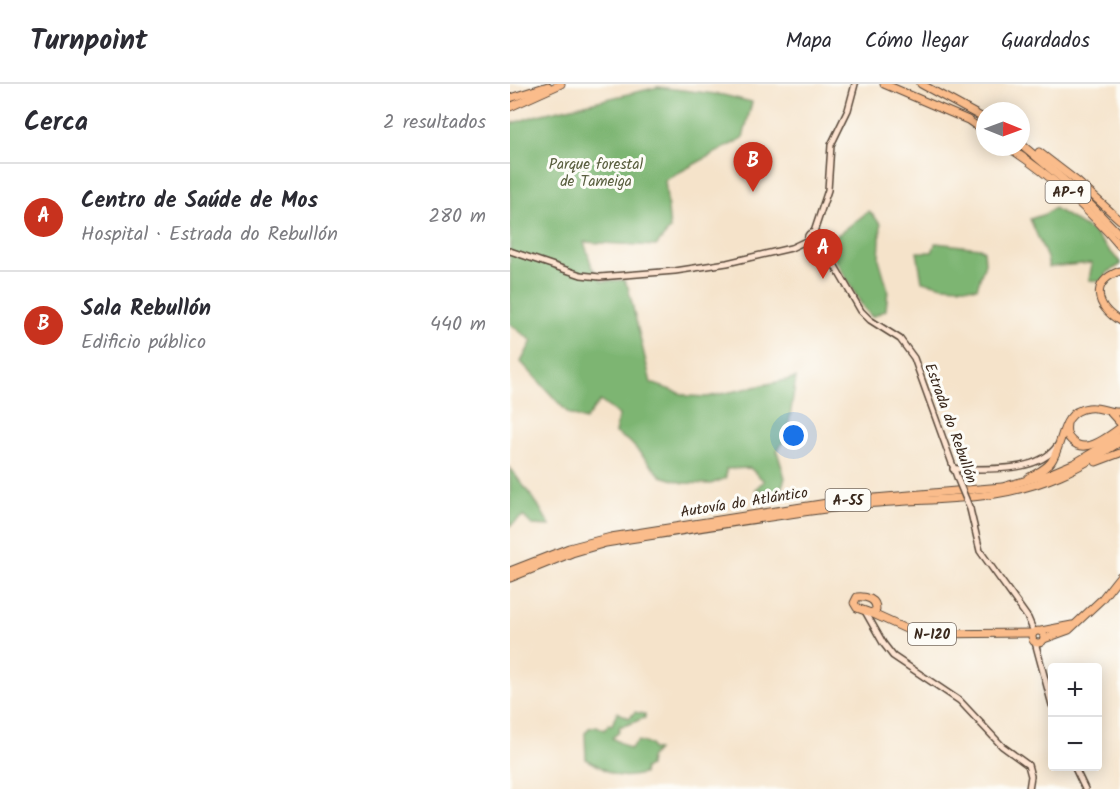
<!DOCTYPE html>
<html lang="es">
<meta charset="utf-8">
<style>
:root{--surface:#fff;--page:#f2f2f3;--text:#2b2b33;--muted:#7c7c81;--line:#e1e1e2;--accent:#c8321e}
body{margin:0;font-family:Kalam,sans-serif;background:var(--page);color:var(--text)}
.controls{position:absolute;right:18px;bottom:18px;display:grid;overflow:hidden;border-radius:6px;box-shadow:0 3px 15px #0003}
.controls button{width:54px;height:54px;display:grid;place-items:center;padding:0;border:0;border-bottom:2px solid var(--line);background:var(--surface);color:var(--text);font:30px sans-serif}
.compass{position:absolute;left:466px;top:18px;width:54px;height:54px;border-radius:50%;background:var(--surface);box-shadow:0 3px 15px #0003;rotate:91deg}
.you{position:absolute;left:284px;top:352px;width:21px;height:21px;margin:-15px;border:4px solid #fff;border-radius:50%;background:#1a73e8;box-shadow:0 0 0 9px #1a73e833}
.badge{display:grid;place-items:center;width:39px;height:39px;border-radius:50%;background:var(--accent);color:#fff;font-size:20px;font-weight:700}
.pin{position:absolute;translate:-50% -50px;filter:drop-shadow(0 2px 3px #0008)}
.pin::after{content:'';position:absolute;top:32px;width:21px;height:18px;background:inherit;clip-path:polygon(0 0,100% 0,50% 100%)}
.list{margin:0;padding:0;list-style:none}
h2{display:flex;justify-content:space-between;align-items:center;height:78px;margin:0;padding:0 24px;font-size:26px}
h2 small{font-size:20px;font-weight:400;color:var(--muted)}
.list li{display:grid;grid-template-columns:39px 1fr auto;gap:18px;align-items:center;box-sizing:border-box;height:108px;padding:0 24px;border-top:2px solid var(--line)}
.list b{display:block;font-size:22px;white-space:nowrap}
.list p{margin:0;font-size:20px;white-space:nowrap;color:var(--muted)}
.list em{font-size:20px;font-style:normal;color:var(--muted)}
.map{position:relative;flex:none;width:610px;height:705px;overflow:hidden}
header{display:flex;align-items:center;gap:36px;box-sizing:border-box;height:84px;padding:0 30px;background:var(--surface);border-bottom:2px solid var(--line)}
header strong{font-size:28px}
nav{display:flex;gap:33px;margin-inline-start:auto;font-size:21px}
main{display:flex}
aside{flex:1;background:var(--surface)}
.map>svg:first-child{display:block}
</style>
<header>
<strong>Turnpoint</strong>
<nav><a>Mapa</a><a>Cómo llegar</a><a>Guardados</a></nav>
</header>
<main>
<aside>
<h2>Cerca<small>2 resultados</small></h2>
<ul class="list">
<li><span class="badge">A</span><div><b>Centro de Saúde de Mos</b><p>Hospital · Estrada do Rebullón</p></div><em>280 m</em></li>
<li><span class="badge">B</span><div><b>Sala Rebullón</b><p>Edificio público</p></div><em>440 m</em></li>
</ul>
</aside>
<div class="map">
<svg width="610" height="705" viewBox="0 0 610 705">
<rect width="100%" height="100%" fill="#fdfcf7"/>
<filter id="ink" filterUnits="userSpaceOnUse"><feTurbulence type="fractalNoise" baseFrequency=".0167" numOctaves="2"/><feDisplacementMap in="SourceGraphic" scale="12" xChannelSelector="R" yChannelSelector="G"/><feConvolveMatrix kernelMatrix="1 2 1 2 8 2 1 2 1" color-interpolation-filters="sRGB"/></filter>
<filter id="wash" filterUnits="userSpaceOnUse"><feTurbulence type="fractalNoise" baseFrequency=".008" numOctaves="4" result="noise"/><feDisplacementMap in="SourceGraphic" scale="24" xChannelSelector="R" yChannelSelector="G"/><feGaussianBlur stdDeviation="1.35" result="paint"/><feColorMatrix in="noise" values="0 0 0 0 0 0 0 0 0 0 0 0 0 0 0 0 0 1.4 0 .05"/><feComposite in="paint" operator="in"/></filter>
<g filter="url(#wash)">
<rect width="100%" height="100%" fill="#f5e3ca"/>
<g fill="#7db572" stroke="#5c7048" stroke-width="1.5">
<path d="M 148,3 L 213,11 L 242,18 L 233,54 L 155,96 L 160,145 L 146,162 L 74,158 L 82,183 L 92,197 L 114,196 L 118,203 L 141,299 L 178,312 L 197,313 L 286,294 L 277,352 L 267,367 L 275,394 L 269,411 L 245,405 L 254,397 L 240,384 L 216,385 L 216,394 L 201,400 L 174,399 L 151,392 L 120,358 L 105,349 L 109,331 L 90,317 L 75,336 L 59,330 L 11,278 L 22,257 L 0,240 L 0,40 L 28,31 Z"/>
<path d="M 544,124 L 583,148 L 610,178 L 610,181 L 598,188 L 591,197 L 579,196 L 582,179 L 539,183 L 537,174 L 520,135 L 535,130 Z"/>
<path d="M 359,127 L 371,140 L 369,175 L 378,206 L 376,226 L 362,233 L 353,223 L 316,160 Z"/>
<path d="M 426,159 L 470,164 L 474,167 L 475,179 L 467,204 L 433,202 L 412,197 L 407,168 L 422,168 Z"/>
<path d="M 0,384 L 28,421 L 40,442 L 22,441 L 13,432 L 0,442 Z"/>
<path d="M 107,628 L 119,634 L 125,628 L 135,630 L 135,634 C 126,636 120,642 110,642 L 108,649 L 102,654 L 120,665 L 128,657 L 141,661 L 142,665 L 147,666 L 140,674 L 139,682 L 134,685 L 133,690 C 103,697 102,688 76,675 L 75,649 L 79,644 L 87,642 L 94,646 L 99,640 L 102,641 Z"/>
</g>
</g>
<g filter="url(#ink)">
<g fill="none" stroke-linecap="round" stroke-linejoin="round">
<g stroke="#574638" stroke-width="8">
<g id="secondary">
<path d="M 304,148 L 318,106 L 321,61 L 338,26 L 345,0"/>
<circle cx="303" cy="154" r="5.5"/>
<path d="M 308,157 L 315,165 L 351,227 L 360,236 L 390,255 L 404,274 L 448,396"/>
<path d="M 0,167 L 71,191 L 90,193 L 165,187 L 217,179 L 281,164 L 298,156"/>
<path d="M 443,385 C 449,384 455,386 462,385 C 489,385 530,386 547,362"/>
<path d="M 460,425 L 470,467 L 518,534 L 524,548"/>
<path d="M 356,529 L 373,559 L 383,572 L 450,617 L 492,662 L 518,681 L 521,692 L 519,705"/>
<path d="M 525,558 L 542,621"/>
<path d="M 564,682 L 575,705"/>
</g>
</g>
<g stroke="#574638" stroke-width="9">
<g id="highway">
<path d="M 374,0 L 458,36 L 475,48"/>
<path d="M 411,0 L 475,35"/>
<path d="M 0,14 L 38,2"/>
<path d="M 0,23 L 51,0"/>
<path d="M 511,60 L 568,108 L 610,151"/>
<path d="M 498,63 C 540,91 577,123 610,162"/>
<path d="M 529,68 L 568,98 L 610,136"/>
<path d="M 610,187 C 579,198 586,223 610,237"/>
<path d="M 600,328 L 610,339"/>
<path d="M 557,339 C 556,346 556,352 562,357 C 576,371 597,353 610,344"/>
<path d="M 586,378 L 610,369"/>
<path d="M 518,394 C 526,389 535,386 541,378 C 554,360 550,327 578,324 C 589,322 599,329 610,328"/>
<path d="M 0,487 L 59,464 L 101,453 L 330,417 L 492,403 L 539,390 L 565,379 L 610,352"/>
<path d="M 0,494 L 62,469 L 96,459 C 177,446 258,432 339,422 C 387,415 437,418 485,410 C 535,402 568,385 610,358"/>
<path d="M 347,513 C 356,512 367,515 366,526 L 361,529 L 347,524 L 344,519 Z"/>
<path d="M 361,529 L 396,545 L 421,550 L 523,549"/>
<circle cx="528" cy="553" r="6"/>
<path d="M 531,547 L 562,541"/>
<path d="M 534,555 L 559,546 L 591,516 L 610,492"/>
</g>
</g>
<use href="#secondary" stroke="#fde4d1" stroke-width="5"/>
<use href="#highway" stroke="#fabc8b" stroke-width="7"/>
<g stroke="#574638" stroke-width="8" stroke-linecap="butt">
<path id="secondary-bridge" d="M 448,396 L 460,425"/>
</g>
<use href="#secondary-bridge" stroke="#fde4d1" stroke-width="5"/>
</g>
</g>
<g text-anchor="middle" stroke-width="6" stroke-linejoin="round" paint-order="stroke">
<g fill="#fdfcf7" stroke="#75695f" stroke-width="1.5">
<rect x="535.5" y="97" width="45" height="22" rx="4.5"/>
<rect x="315.5" y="405" width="45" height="22" rx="4.5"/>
<rect x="398" y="539" width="48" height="22" rx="4.5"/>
</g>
<g font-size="14" font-weight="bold" fill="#3b2a1e">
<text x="558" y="113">AP-9</text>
<text x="338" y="421">A-55</text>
<text x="422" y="555">N-120</text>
</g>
<g font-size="15" fill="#585d3d" stroke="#fdfcf7">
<text x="86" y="85">Parque forestal<tspan x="86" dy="17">de Tameiga</tspan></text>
</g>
<g font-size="15" fill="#3b2a1e" stroke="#fdfcf7">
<text transform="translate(441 339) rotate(70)" y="5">Estrada do Rebullón</text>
<text transform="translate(234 418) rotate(-9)" y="5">Autovía do Atlántico</text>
</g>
</g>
</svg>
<div class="controls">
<button>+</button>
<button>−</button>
</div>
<svg class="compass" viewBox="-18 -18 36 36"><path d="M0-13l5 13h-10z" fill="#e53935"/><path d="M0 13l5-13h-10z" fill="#7c7c81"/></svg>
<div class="you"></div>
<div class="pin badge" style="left:313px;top:195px">A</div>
<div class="pin badge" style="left:243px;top:108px">B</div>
</div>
</main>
